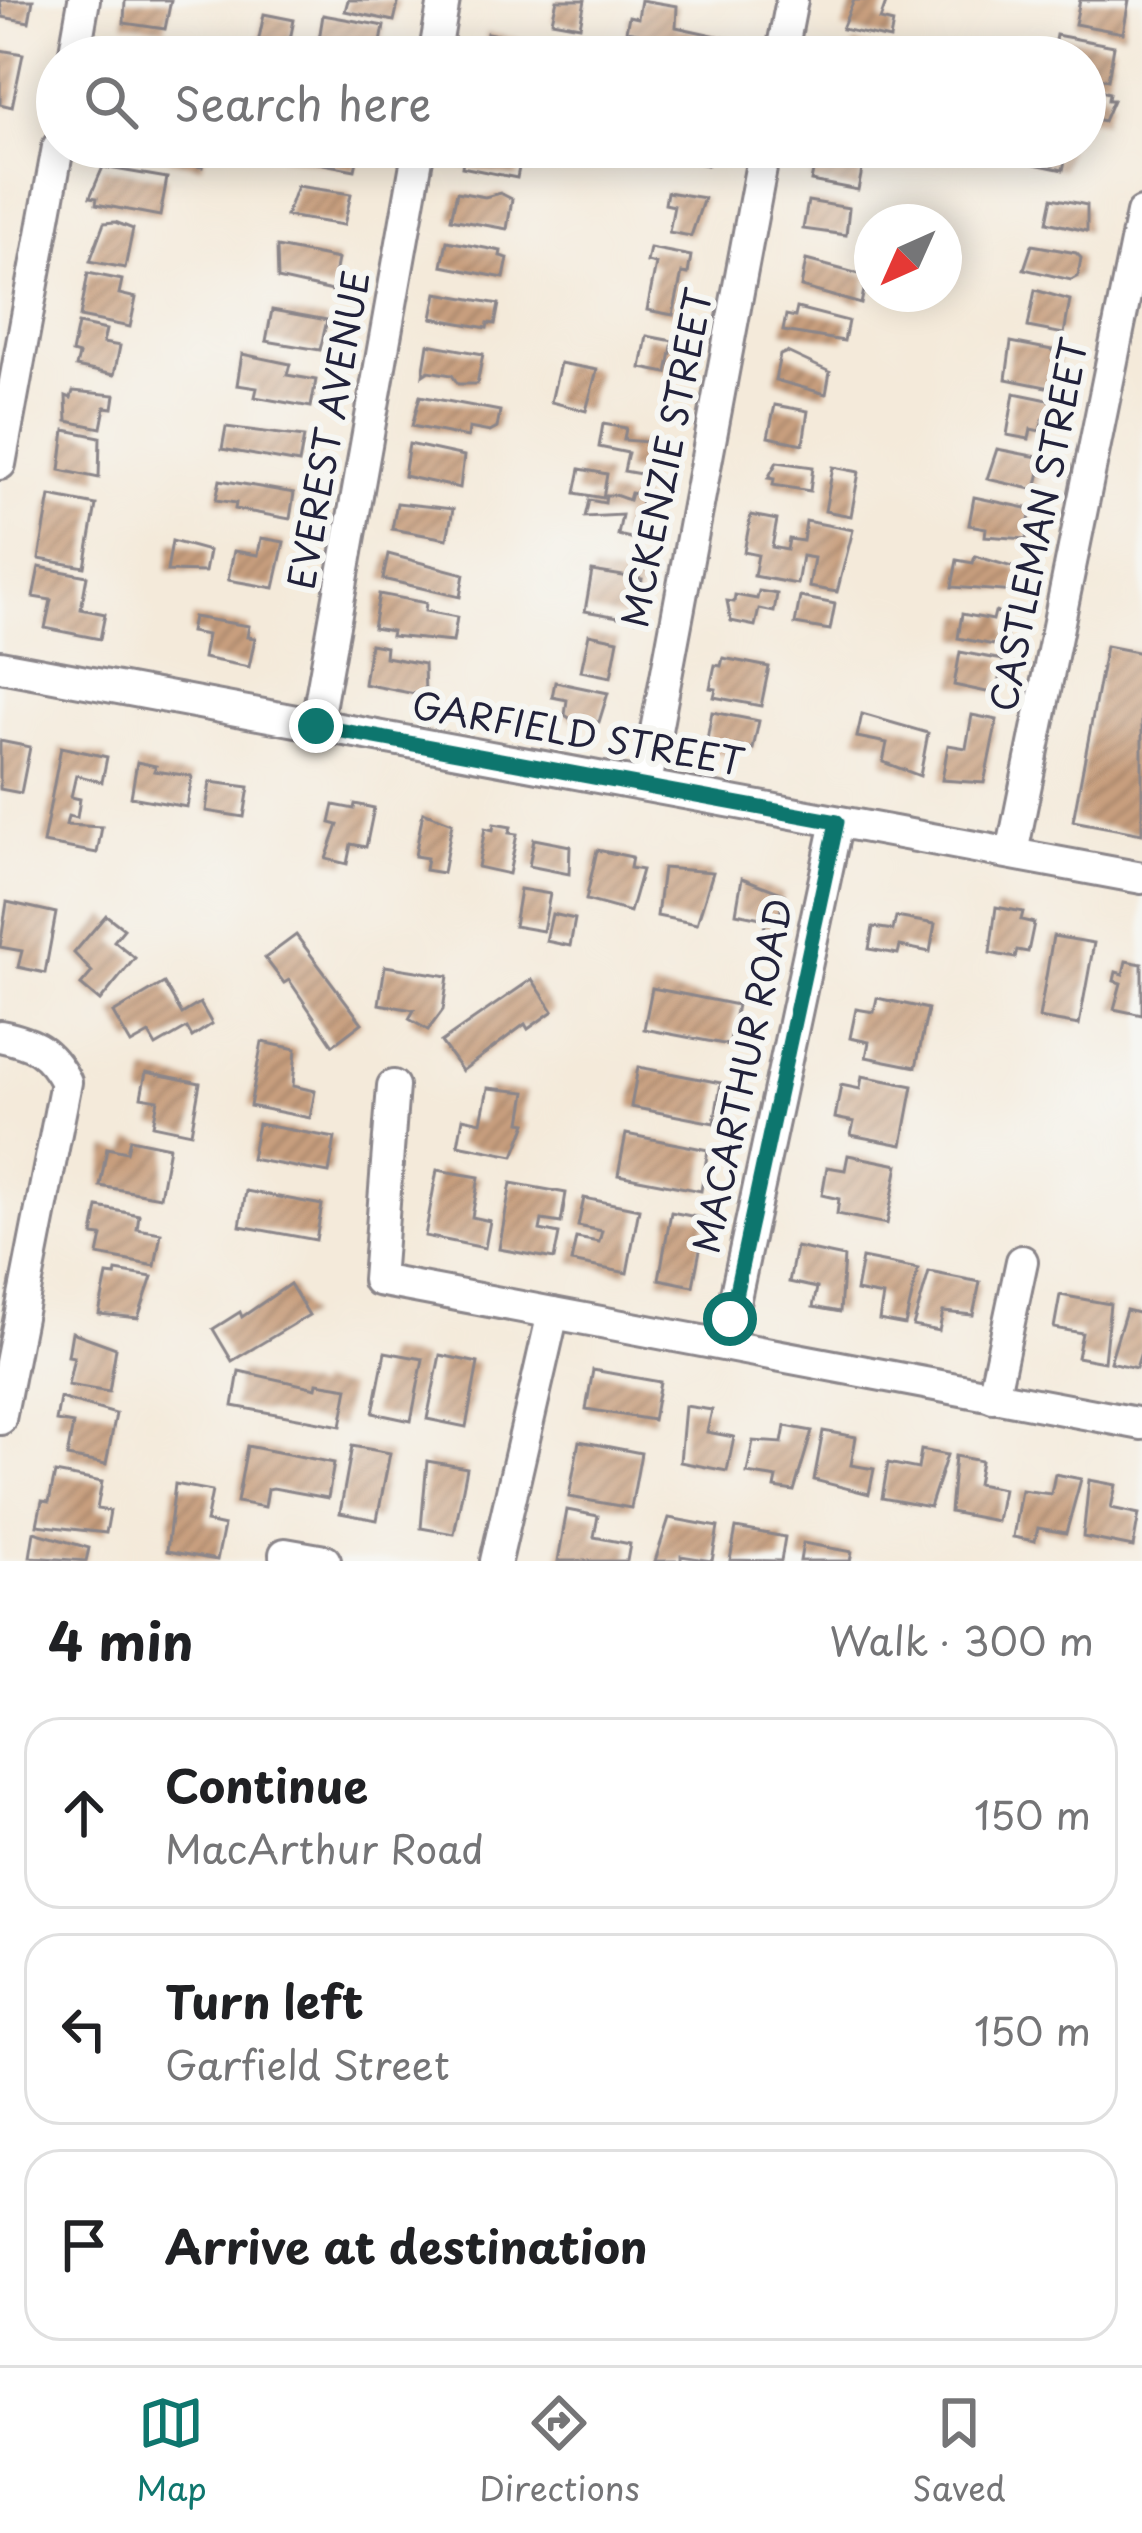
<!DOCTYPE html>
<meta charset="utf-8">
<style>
:root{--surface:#fff;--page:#f2f2f2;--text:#202124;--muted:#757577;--line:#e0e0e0;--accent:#0f766e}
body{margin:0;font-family:"Playpen Sans",sans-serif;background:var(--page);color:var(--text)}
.compass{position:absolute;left:854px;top:204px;width:108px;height:108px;border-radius:50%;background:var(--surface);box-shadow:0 6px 30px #0003;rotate:225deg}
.stop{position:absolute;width:36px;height:36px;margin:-27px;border:9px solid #0f766e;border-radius:50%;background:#fff}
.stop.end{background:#0f766e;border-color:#fff;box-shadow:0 3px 12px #0008}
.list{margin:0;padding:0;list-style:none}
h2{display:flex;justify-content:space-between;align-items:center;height:156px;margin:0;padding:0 48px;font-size:51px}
h2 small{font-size:39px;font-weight:400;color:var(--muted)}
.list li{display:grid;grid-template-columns:78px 1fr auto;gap:36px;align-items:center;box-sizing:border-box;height:192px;margin:0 24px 24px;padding:0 24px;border:3px solid var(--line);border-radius:36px}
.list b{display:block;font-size:45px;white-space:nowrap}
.list p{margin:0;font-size:39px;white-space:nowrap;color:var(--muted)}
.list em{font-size:39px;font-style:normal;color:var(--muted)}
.icon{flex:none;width:66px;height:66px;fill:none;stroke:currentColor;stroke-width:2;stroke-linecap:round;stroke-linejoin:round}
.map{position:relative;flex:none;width:1142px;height:1561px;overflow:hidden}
.search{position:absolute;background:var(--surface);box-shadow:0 6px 30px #0003;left:36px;right:36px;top:36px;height:132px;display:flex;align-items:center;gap:30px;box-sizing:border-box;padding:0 42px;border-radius:66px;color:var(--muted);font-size:45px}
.sheet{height:804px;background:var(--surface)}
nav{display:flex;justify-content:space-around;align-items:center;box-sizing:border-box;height:168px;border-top:3px solid var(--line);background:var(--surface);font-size:33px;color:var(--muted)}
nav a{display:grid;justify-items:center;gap:6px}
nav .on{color:var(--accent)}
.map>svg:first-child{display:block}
</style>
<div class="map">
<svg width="1142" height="1561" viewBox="0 0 1142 1561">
<defs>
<pattern id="building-hatch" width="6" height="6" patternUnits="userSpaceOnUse" patternTransform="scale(3)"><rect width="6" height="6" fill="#c89f7e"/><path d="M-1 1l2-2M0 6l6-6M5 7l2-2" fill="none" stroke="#a28168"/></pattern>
</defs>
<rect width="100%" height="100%" fill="#f6f6f2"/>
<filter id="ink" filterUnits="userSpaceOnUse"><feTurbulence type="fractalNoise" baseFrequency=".00833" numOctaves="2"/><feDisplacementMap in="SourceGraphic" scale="24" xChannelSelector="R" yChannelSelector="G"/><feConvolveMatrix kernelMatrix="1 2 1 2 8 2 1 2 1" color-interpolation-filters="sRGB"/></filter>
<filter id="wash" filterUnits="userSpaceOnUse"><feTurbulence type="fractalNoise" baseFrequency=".004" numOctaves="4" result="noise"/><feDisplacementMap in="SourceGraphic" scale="48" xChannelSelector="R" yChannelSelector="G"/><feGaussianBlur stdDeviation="2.7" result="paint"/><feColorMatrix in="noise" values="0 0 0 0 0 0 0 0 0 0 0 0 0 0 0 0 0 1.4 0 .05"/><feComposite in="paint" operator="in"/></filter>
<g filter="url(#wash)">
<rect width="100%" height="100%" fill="#f4eada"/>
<g id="blocks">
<g fill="url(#building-hatch)">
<path d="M 0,0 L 33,0 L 29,22 L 2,17 Z"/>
<path d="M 125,0 L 171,0 L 165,29 L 124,23 Z"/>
<path d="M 348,0 L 399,0 L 394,21 L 345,11 Z"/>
<path d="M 557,0 L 585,0 L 580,26 L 552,21 Z"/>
<path d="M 641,0 L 677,6 L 676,27 L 740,41 L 736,57 L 695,57 L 635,44 L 637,33 L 626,31 L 629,16 L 638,18 Z"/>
<path d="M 854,0 L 887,0 L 880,20 L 893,23 L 890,39 L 842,29 Z"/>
<path d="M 1080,0 L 1129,0 L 1123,33 L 1075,24 Z"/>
<path d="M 264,14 L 294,20 L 287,54 L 257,48 Z"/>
<path d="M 323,15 L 384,26 L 379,54 L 317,52 Z"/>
<path d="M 487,33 L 542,43 L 548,57 L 482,57 Z"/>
<path d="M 1056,35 L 1114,46 L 1108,80 L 1085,75 L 1085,57 L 1052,57 Z"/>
<path d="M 119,38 L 157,45 L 156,57 L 116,57 Z"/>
<path d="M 854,44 L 912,55 L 912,57 L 852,57 Z"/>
<path d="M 0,50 L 23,54 L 12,107 L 0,104 Z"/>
<path d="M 1085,87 L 1109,93 L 1108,100 L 1113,100 L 1104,121 L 1085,117 Z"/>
<path d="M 170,147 L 206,147 L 202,167 L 168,160 Z"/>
<path d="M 283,147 L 360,147 L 355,170 L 281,156 Z"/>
<path d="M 465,147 L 523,147 L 517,178 L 462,167 Z"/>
<path d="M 665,147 L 711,147 L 707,165 L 663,156 Z"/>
<path d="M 818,147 L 865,155 L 858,190 L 811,181 Z"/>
<path d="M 1033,147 L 1068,147 L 1063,170 L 1030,163 Z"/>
<path d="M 103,167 L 167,178 L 160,216 L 96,204 L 97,198 L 90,197 Z"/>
<path d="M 297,186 L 351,194 L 344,225 L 286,216 Z"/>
<path d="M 457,192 L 485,197 L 500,193 L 512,199 L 507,229 L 451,219 Z"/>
<path d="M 667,192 L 704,198 L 691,236 L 669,232 L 674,206 L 665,204 Z"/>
<path d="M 1052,198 L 1087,205 L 1087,231 L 1047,222 Z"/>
<path d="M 808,201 L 849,208 L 846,235 L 803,229 Z"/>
<path d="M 115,222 L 133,229 L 125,268 L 90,261 L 104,223 Z"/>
<path d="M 447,241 L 501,251 L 500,256 L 508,258 L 504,278 L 442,266 Z"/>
<path d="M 1032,245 L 1076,253 L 1081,258 L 1078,276 L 1071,280 L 1024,269 Z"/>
<path d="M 277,247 L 338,259 L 332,291 L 278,279 Z"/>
<path d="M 650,248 L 691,256 L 688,274 L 682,273 L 673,315 L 647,310 L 656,264 L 647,262 Z"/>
<path d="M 806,260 L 867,276 L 861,304 L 801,287 Z"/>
<path d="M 88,273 L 122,280 L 119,294 L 136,298 L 130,327 L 80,317 Z"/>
<path d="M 1035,290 L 1070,300 L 1064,334 L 1028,327 Z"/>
<path d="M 437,293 L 499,304 L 495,324 L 488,323 L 487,328 L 432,318 Z"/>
<path d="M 797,308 L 848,321 L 844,341 L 783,331 L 786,315 L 795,317 Z"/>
<path d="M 272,310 L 327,320 L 320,350 L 266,341 Z"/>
<path d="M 78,324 L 106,330 L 103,343 L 120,346 L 114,375 L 76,367 L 79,355 L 72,353 Z"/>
<path d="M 647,336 L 673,341 L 667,373 L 641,368 Z"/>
<path d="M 1011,342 L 1062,352 L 1051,388 L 1006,379 Z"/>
<path d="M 428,344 L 483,354 L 477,384 L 458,384 L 452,375 L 429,371 L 423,375 Z"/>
<path d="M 787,352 L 830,372 L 826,394 L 775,380 L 780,355 Z"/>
<path d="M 242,354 L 290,364 L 287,375 L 316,380 L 311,407 L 255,397 L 257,388 L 237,385 Z"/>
<path d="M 560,363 L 597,370 L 586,411 L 551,402 Z"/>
<path d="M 73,391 L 115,395 L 113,408 L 105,407 L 101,428 L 67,421 L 66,396 L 71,398 Z"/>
<path d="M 1014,393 L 1053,401 L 1049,420 L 1043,419 L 1040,431 L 1031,429 L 1029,439 L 1007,435 Z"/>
<path d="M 420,396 L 500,411 L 497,428 L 490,432 L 469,428 L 468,437 L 412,426 Z"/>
<path d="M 775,405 L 808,411 L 803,444 L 768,437 Z"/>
<path d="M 603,424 L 626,428 L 624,440 L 659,443 L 655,464 L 649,462 L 646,475 L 624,471 L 628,453 L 599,447 Z"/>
<path d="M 226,427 L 304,437 L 299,463 L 222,449 Z"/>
<path d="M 65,430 L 100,437 L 99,478 L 60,470 Z"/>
<path d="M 409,444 L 464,456 L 460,488 L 404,476 Z"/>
<path d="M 997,449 L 1043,458 L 1036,490 L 987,479 Z"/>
<path d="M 777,462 L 813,467 L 810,491 L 773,485 L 774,479 L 768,478 Z"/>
<path d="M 833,467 L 859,472 L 851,516 L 825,511 Z"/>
<path d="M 580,469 L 607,474 L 603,498 L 575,493 Z"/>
<path d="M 220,480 L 294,493 L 290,519 L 235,509 L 236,503 L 216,500 Z"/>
<path d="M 631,493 L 642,495 L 641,511 L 646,512 L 635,539 L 618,535 L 622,515 L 585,517 L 589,500 L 605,503 L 606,495 L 615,495 L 629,500 Z"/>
<path d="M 50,496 L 96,505 L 85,567 L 39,559 Z"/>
<path d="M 974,497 L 1031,509 L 1026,539 L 985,536 L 986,528 L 969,525 Z"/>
<path d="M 397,503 L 453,509 L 447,539 L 392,529 Z"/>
<path d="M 751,515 L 777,520 L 772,547 L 787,550 L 789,539 L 803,541 L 806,521 L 853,530 L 837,592 L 809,587 L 814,558 L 802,556 L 797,584 L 754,576 L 758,555 L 744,552 Z"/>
<path d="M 261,538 L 284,542 L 274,588 L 228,580 L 234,551 L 258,555 Z"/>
<path d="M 172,541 L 209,551 L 205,572 L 167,571 Z"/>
<path d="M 388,554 L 464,574 L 460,597 L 383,579 Z"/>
<path d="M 975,556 L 1019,569 L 1015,592 L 952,587 L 957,560 L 973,563 Z"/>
<path d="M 39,567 L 87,576 L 81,609 L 105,614 L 100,639 L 45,628 L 51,600 L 33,597 Z"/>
<path d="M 592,571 L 642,579 L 635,620 L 585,611 Z"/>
<path d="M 759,591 L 777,594 L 774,612 L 759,609 L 755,626 L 731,621 L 727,601 L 734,602 L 735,595 L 757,599 Z"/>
<path d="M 379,594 L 426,603 L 425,611 L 457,617 L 453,642 L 391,636 L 392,631 L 373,628 Z"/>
<path d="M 800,597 L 835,604 L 830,630 L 795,624 Z"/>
<path d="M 995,612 L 1005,614 L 1007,642 L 1000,640 L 999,646 L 958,638 L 962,614 L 993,620 Z"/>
<path d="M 193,617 L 249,626 L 247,637 L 255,638 L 249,667 L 203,658 L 207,635 L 190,632 Z"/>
<path d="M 589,634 L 618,640 L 611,677 L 581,671 Z"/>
<path d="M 370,644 L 386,647 L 385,657 L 424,664 L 425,696 L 364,684 Z"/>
<path d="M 1106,646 L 1142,653 L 1142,834 L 1073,821 Z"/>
<path d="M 960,652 L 1003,660 L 996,694 L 954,685 Z"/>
<path d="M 723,658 L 769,667 L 761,706 L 714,697 L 716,689 L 710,688 L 715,665 L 721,666 Z"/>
<path d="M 555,682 L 608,693 L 599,722 L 575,722 L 565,715 L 567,700 L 552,697 Z"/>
<path d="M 712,712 L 759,721 L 753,749 L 737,746 L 735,757 L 705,751 Z"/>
<path d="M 862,714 L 928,733 L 920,776 L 883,762 L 887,743 L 857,737 Z"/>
<path d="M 972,715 L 997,720 L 984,783 L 942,780 L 948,745 L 966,748 Z"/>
<path d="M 0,741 L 30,747 L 21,793 L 0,789 Z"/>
<path d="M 61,747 L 107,757 L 102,782 L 76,775 L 71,797 L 80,799 L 77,818 L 68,816 L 66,825 L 102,827 L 97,853 L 43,843 Z"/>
<path d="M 137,762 L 156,766 L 154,771 L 192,776 L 187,807 L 131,797 Z"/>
<path d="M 210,782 L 249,787 L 244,817 L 206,811 Z"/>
<path d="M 355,804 L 374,808 L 366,847 L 351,844 L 347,864 L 326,859 L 338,825 L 330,823 L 334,805 L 354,809 Z"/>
<path d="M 423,812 L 452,823 L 443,873 L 425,870 L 427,858 L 415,856 Z"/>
<path d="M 494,824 L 511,827 L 509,833 L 517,834 L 509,874 L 478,867 L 485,828 L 493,830 Z"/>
<path d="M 534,839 L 570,846 L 569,874 L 529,866 Z"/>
<path d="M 597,850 L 632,857 L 630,868 L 642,870 L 630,912 L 586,900 Z"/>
<path d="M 663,868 L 713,872 L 697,924 L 657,916 Z"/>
<path d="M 742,878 L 784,894 L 773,949 L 761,946 L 766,919 L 736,913 Z"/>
<path d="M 520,889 L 550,894 L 543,931 L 514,926 Z"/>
<path d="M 7,902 L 56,913 L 45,973 L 18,967 L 22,951 L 0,947 Z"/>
<path d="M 996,907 L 1023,912 L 1021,920 L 1034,923 L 1028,952 L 1017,950 L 1015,958 L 990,953 Z"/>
<path d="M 552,914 L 575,919 L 570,946 L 546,941 Z"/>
<path d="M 106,915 L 124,929 L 114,941 L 135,958 L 100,1001 L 81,985 L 92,972 L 74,953 Z"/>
<path d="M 896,917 L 935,924 L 930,952 L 900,946 L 898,954 L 869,949 L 873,927 L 893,930 Z"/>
<path d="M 296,935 L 362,1023 L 333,1045 L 289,980 L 284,983 L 265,958 Z"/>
<path d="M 1053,936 L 1094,943 L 1079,1025 L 1039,1018 Z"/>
<path d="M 1126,961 L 1142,964 L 1142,1015 L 1114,1009 L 1121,983 L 1114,981 L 1116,972 L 1123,974 Z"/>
<path d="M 385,966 L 448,976 L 443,1010 L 428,1030 L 409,1019 L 414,1010 L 379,1004 Z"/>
<path d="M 532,979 L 553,1011 L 528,1029 L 525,1024 L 462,1071 L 441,1042 Z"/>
<path d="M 164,983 L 182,1014 L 200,1003 L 212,1024 L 192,1037 L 187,1028 L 156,1046 L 149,1034 L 131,1044 L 113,1013 Z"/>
<path d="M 652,988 L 737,1005 L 729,1045 L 644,1029 Z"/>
<path d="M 877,998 L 928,1009 L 916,1067 L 866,1057 L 869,1042 L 850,1038 L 856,1009 L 874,1012 Z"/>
<path d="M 262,1042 L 296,1049 L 293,1086 L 315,1091 L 310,1118 L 250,1106 Z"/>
<path d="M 638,1067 L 721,1083 L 714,1123 L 631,1107 Z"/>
<path d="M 146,1072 L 200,1083 L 191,1133 L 153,1125 L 158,1100 L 141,1097 Z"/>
<path d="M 862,1076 L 913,1086 L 902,1145 L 851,1135 L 854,1122 L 835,1118 L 841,1085 L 860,1089 Z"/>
<path d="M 488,1088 L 526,1092 L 521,1122 L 527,1123 L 514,1156 L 458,1145 L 463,1118 L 481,1122 Z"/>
<path d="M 258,1124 L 335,1138 L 329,1173 L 251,1159 Z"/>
<path d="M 626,1134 L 708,1150 L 701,1191 L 618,1175 Z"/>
<path d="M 130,1139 L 169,1147 L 160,1197 L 100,1186 L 107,1148 L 127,1152 Z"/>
<path d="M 848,1155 L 898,1165 L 887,1224 L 837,1214 L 839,1199 L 822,1195 L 827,1167 L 845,1170 Z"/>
<path d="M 437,1170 L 479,1177 L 472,1217 L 490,1221 L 485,1248 L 425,1236 Z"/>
<path d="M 511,1183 L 566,1193 L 561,1223 L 542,1220 L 540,1230 L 559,1234 L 554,1259 L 499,1249 Z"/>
<path d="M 246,1191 L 322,1205 L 316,1240 L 240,1226 Z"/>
<path d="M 584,1198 L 639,1209 L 627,1273 L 571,1262 L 576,1238 L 599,1242 L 602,1231 L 578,1226 Z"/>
<path d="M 98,1207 L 139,1215 L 137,1229 L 161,1233 L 155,1266 L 98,1255 L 102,1236 L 93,1235 Z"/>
<path d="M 671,1212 L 706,1219 L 693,1286 L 659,1279 Z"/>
<path d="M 796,1247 L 844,1257 L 840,1312 L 813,1307 L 817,1288 L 789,1282 Z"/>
<path d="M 862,1258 L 918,1269 L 905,1325 L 879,1320 L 883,1296 L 856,1291 Z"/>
<path d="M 116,1271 L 152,1277 L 138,1318 L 99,1314 L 107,1275 L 115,1276 Z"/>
<path d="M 929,1272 L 980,1282 L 973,1315 L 943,1312 L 939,1331 L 913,1326 Z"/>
<path d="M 290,1284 L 309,1315 L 232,1361 L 213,1329 L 240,1312 L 242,1317 Z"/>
<path d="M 1060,1295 L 1110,1304 L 1104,1362 L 1077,1357 L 1082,1333 L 1054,1328 Z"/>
<path d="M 1126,1310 L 1142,1314 L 1142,1349 L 1136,1368 L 1110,1362 Z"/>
<path d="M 72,1332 L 116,1348 L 109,1392 L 68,1385 L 74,1357 L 68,1356 Z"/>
<path d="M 385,1352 L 423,1359 L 411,1421 L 373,1413 Z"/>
<path d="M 440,1355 L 478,1363 L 466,1427 L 427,1419 Z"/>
<path d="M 593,1370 L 660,1382 L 653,1420 L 586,1409 Z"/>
<path d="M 239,1371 L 316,1388 L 317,1383 L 348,1388 L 341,1426 L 233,1406 Z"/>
<path d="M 60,1398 L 116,1414 L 106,1464 L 67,1457 L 73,1424 L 56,1421 Z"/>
<path d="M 685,1406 L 712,1410 L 707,1432 L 734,1437 L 727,1471 L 680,1462 Z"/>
<path d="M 785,1426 L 812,1431 L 794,1491 L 775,1488 L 777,1478 L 747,1473 L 753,1441 L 782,1443 Z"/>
<path d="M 823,1431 L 856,1437 L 851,1465 L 874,1469 L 869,1494 L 814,1480 Z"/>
<path d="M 579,1441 L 641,1453 L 631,1508 L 569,1497 Z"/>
<path d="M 247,1446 L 334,1463 L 328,1498 L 273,1488 L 268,1489 L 265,1507 L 237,1502 Z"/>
<path d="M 352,1446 L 390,1453 L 377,1520 L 340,1513 Z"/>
<path d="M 921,1450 L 947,1455 L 930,1507 L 882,1498 L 888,1463 L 918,1469 Z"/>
<path d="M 955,1456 L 981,1461 L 977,1484 L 1003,1489 L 997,1521 L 950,1512 Z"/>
<path d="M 427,1461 L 467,1468 L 454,1534 L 421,1528 Z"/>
<path d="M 55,1473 L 102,1482 L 97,1509 L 110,1511 L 106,1533 L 37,1525 L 42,1501 L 49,1502 Z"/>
<path d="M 1055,1474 L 1081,1479 L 1066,1533 L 1038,1528 L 1035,1541 L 1013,1537 L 1021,1490 L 1051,1494 Z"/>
<path d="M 1089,1480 L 1116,1485 L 1111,1508 L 1139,1514 L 1133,1547 L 1083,1537 Z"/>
<path d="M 175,1484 L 212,1491 L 206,1522 L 224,1526 L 217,1560 L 167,1551 Z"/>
<path d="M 567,1510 L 598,1516 L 594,1537 L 630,1544 L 627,1561 L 558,1561 Z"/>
<path d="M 669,1518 L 718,1527 L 712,1561 L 681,1556 L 681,1561 L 655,1561 Z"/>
<path d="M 736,1528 L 785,1537 L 781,1561 L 730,1560 Z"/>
<path d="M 34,1532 L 89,1548 L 86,1561 L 30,1557 Z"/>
<path d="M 803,1543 L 852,1552 L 850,1561 L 800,1561 Z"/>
</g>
</g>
</g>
<g filter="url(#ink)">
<use href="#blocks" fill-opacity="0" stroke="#8b868a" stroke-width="3"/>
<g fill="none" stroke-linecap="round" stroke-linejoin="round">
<g stroke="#8b868a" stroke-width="36">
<g id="minor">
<path d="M 74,57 L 84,0"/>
<path d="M 434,57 L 444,0"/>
<path d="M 781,57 L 792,0"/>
<path d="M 0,464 L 58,147"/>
<path d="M 0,666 L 1142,878"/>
<path d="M 316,726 L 419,147"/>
<path d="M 646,784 L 765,147"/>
<path d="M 1012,853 L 1142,213"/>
<path d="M 0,1036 C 34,1043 49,1050 66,1082 L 0,1419"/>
<path d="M 393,1086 L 378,1280 L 1142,1424"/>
<path d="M 725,1345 L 837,822"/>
<path d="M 993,1397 L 1022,1261"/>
<path d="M 285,1554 L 325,1561"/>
<path d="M 496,1561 L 553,1313"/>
</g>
</g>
<use href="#minor" stroke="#fff" stroke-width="30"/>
</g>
</g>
<g fill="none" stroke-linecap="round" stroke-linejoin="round" filter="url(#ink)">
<path stroke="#0f766e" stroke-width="15" d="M 316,726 L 837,822 L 730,1319"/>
</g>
<g text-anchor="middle" stroke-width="12" stroke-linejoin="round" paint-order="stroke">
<g font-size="36" fill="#22223b" stroke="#f6f6f2">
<text transform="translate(329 430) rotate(-80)" y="13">EVEREST AVENUE</text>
<text transform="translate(667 458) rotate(-79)" y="13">MCKENZIE STREET</text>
<text transform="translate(1039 525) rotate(-79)" y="13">CASTLEMAN STREET</text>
<text transform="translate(578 734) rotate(10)" y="13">GARFIELD STREET</text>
<text transform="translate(743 1076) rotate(-78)" y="13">MACARTHUR ROAD</text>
</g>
</g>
</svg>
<svg class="compass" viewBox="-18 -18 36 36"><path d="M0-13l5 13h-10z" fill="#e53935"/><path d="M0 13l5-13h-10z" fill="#757577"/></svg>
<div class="stop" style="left:730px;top:1319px"></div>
<div class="stop end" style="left:316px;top:726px"></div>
<div class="search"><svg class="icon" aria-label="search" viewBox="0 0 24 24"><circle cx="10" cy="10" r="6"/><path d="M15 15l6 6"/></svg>Search here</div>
</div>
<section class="sheet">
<h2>4 min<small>Walk · 300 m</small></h2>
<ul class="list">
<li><svg class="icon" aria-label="ahead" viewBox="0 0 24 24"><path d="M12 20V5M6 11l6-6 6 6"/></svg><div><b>Continue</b><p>MacArthur Road</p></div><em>150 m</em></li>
<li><svg class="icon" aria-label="left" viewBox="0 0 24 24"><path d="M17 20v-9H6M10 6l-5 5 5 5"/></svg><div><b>Turn left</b><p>Garfield Street</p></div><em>150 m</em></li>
<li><svg class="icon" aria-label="arrive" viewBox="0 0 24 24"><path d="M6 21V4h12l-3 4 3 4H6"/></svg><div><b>Arrive at destination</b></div></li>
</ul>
</section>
<nav>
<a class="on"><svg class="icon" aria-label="map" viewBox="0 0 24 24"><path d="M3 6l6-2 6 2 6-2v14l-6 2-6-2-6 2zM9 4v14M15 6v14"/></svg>Map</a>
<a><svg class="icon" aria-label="directions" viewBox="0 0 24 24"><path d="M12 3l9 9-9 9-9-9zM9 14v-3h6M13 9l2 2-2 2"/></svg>Directions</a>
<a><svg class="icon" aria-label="saved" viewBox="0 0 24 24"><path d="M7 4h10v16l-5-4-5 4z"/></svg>Saved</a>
</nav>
